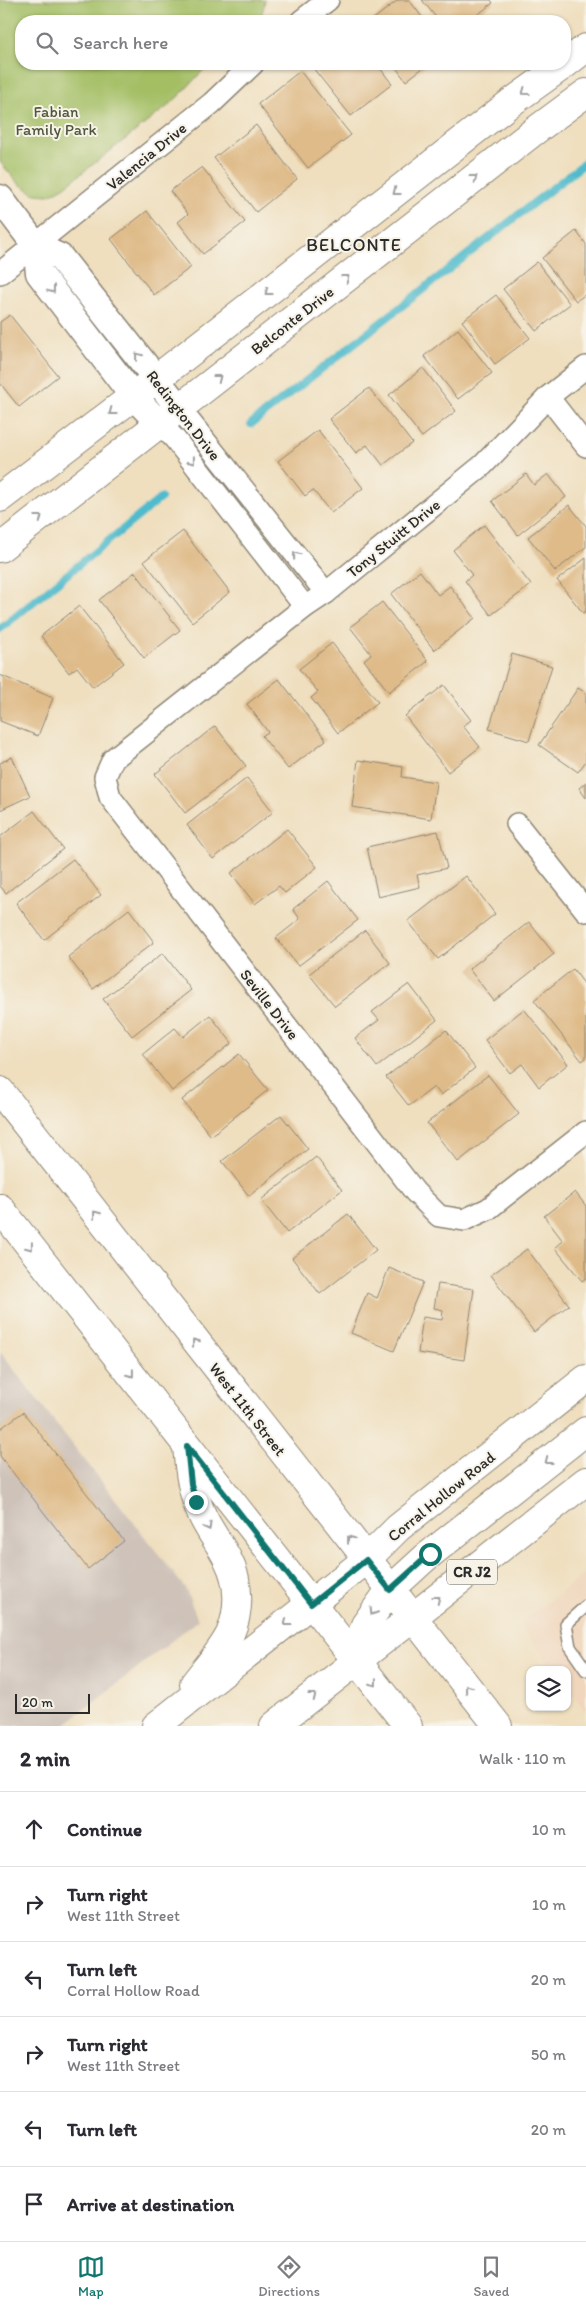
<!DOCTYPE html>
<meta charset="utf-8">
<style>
:root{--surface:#fff;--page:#f7f7f7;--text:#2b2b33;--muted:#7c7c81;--line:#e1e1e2;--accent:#0f766e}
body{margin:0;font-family:Itim,sans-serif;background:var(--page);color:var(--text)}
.controls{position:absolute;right:15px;bottom:15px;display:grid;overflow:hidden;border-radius:10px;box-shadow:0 1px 4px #0004}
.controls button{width:45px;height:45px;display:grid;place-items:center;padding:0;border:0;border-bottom:1px solid var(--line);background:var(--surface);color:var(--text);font:25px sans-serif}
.scale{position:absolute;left:15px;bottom:12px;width:75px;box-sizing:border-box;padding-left:5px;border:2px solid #2b2b2b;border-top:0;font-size:14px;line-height:18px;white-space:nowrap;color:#2b2b2b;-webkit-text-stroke:4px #f7f3e8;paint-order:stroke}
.stop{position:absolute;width:15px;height:15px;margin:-11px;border:4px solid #0f766e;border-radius:50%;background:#fff}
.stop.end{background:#0f766e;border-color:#fff;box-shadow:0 1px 5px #0008}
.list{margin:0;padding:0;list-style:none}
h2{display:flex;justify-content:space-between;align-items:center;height:65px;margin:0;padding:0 20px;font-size:21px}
h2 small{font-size:16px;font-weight:400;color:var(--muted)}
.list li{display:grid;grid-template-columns:32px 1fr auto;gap:15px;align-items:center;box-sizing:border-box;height:75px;padding:0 20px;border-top:1px solid var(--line)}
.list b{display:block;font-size:19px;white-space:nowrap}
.list p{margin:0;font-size:16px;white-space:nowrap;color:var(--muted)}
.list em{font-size:16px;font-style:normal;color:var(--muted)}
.icon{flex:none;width:28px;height:28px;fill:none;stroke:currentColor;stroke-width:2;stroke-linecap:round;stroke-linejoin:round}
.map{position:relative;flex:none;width:586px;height:1726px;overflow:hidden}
.search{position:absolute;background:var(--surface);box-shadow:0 1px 4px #0004;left:15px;right:15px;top:15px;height:55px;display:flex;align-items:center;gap:12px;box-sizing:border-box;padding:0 18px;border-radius:20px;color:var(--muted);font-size:19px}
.sheet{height:515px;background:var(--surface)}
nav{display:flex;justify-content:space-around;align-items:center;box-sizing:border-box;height:70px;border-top:1px solid var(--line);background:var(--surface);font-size:14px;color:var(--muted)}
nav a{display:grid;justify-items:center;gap:2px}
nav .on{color:var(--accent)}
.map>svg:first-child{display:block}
</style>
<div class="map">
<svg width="586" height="1726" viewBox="0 0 586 1726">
<rect width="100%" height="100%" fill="#f7f3e8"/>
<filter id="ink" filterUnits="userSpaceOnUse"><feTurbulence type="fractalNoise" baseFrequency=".02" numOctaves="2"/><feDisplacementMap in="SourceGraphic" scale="10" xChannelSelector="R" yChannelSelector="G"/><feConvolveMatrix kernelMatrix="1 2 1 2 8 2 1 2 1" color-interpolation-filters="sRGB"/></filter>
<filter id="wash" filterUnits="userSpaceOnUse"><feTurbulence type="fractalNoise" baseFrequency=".0096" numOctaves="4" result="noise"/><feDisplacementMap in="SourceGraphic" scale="20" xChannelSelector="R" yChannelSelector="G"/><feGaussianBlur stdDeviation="1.12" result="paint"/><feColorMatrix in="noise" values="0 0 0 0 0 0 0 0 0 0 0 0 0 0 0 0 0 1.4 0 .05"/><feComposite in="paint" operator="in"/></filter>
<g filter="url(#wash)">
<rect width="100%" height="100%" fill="#efdfbf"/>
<path fill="#f0d6bc" d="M 586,1573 L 586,1712 L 567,1686 L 567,1670 L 555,1670 L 519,1624 Z"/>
<path fill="#cec2b9" d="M 0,1352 L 185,1588 L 198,1620 L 63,1726 L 0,1726 Z"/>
<path fill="#a3be64" stroke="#677448" d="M 0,0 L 265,0 C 264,8 262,15 257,21 L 21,21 L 21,64 L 209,64 L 181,94 L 168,106 L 64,187 L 49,195 L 35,194 L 18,183 L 0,162 Z"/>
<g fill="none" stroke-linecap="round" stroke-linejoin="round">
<g stroke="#50bbcc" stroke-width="8">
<path d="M 251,424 L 586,162"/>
<path d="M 0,629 L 161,498"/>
</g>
</g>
<g id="blocks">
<g fill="#dfbb89">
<path d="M 398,0 L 409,0 L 425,21 L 371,21 Z"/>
<path d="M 422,0 L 491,0 L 493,3 L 469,21 L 439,21 Z"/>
<path d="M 318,64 L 377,64 L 392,84 L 351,116 L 313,68 Z"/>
<path d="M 393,64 L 428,64 L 406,81 Z"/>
<path d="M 300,71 L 351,135 L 308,168 L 258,104 Z"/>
<path d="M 256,125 L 297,179 L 256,212 L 214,158 Z"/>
<path d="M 202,167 L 245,222 L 203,254 L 178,222 L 188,214 L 170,191 Z"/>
<path d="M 147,211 L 191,267 L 154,295 L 111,239 Z"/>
<path d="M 576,231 L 586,244 L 586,294 L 576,301 L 542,258 Z"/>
<path d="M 537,262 L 570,304 L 536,331 L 503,289 Z"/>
<path d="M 496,295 L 530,338 L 495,364 L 462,321 Z"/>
<path d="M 10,315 L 58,376 L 19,407 L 0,383 L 0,322 Z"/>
<path d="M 458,329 L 492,373 L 458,399 L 424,356 Z"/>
<path d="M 423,368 L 456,411 L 422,437 L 389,395 Z"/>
<path d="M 369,388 L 412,443 L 383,465 L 367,445 L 356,453 L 329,419 Z"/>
<path d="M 318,430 L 363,488 L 331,513 L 313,490 L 305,496 L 278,461 Z"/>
<path d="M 526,474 L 534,485 L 548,474 L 566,497 L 518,535 L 492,501 Z"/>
<path d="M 569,505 L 586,526 L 586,547 L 555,571 L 528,537 Z"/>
<path d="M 484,525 L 531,585 L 491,615 L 465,581 L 472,575 L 453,550 Z"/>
<path d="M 183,531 L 230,592 L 192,622 L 144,561 Z"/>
<path d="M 586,558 L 586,611 L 583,613 L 557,580 Z"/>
<path d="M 420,571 L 438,595 L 450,586 L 475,618 L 434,650 L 391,594 Z"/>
<path d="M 135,572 L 180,630 L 144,658 L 99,600 Z"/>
<path d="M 382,602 L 428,661 L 389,692 L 364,660 L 371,654 L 350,627 Z"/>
<path d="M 79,606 L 124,663 L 93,687 L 77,667 L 69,673 L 41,636 Z"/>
<path d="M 332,643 L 378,702 L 338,733 L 311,698 L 318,692 L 299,669 Z"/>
<path d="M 512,654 L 552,666 L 529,741 L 489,729 Z"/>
<path d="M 0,675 L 53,698 L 38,736 L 0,721 Z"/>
<path d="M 279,679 L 326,740 L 288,769 L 262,736 L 268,732 L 247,704 Z"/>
<path d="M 444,685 L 471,720 L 463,726 L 480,747 L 448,772 L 405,716 Z"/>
<path d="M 578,688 L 586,693 L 586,761 L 578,772 L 539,745 Z"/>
<path d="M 215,726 L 246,766 L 185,813 L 155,774 Z"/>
<path d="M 12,757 L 30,796 L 0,810 L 0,763 Z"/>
<path d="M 358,760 L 403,767 L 402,777 L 436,782 L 431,819 L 352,807 Z"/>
<path d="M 247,778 L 273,812 L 213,859 L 187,825 Z"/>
<path d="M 586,782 L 586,798 L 579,788 Z"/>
<path d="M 34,811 L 63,849 L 6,893 L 0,886 L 0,837 Z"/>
<path d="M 287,829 L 317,867 L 285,893 L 279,886 L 255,904 L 231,873 Z"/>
<path d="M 438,831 L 447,868 L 417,875 L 420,887 L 378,897 L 367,847 Z"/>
<path d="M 73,859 L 101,895 L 44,940 L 16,903 Z"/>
<path d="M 466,876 L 495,914 L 438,959 L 408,921 Z"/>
<path d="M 328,881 L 358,920 L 298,966 L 276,938 L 300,919 L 293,909 Z"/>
<path d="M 129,909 L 154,942 L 93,989 L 68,957 Z"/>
<path d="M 529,922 L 554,954 L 494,1001 L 469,969 Z"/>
<path d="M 365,930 L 390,963 L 335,1006 L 309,974 Z"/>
<path d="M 163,953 L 191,990 L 132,1036 L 103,999 Z"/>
<path d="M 573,969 L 586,986 L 586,1058 L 582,1061 L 534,1000 Z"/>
<path d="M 409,984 L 437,1020 L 377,1067 L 355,1038 L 379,1020 L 372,1012 Z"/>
<path d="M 524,1009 L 568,1064 L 539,1087 L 522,1064 L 510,1073 L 485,1040 Z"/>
<path d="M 210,1015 L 232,1043 L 172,1091 L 143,1054 L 175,1028 L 183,1037 Z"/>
<path d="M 446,1030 L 475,1068 L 441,1095 L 434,1087 L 409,1106 L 386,1077 Z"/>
<path d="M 239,1054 L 268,1090 L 211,1136 L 182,1100 Z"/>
<path d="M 488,1075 L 519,1114 L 458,1162 L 427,1123 Z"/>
<path d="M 281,1115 L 308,1149 L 249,1196 L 222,1161 Z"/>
<path d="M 316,1157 L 342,1190 L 287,1233 L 261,1200 Z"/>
<path d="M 575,1192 L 586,1206 L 586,1278 L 582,1281 L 555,1248 L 563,1241 L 544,1216 Z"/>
<path d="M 348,1214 L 376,1250 L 320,1294 L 292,1258 Z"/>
<path d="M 527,1249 L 569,1305 L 534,1332 L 491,1275 Z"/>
<path d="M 389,1268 L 423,1282 L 394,1351 L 351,1333 L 367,1293 L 377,1298 Z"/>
<path d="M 438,1284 L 474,1289 L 464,1360 L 418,1353 L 423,1317 L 442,1320 L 443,1310 L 434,1308 Z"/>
<path d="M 23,1412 L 124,1541 L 88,1569 L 0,1456 L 0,1429 Z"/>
</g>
</g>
</g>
<g filter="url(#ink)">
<use href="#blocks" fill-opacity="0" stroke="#8d8575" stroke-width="1"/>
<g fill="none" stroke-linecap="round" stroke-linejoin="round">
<g stroke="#8d8575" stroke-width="14">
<path id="service" d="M 586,1606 L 566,1624 L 570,1647 L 586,1670"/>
</g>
<g stroke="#8d8575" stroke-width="24">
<g id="minor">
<path d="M 301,21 L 328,0"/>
<path d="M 0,273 L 212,103 L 253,64"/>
<path d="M 586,367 L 548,397 L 483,465 L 326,593 L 305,607 L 113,759 L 105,777 L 110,797 L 415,1192 L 439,1216 L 464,1220 L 488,1209 L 586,1132"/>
<path d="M 548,397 L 586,446"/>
<path d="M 179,408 L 326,593"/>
<path d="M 160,424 L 174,438 L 305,607"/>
<path d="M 517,824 L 586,911"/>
</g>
</g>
<g stroke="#8d8575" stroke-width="29">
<g id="tertiary">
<path d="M 0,198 L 36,246 L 60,257 L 179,408"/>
<path d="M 36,246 L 39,273 L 133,396 L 160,424"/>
</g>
</g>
<g stroke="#8d8575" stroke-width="30">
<g id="secondary">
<path d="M 565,64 L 586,48"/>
<path d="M 0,498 L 156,379 L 509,104 L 565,64"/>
<path d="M 0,548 L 532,133 L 586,93"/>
</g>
</g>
<g stroke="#8d8575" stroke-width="30">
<g id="primary">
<path d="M 0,1091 L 498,1726"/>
<path d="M 0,1208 L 408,1726"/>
<path d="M 187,1446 C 189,1471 192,1494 203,1517 C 210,1532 221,1545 228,1560 C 240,1583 240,1611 230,1634 C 221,1652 206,1668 194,1684"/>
<path d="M 357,1662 L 358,1646 L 365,1625 L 390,1590 L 425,1558 L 586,1431"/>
<path d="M 156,1726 L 366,1560 L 398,1528 L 586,1379"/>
<path d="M 274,1726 L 586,1481"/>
</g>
</g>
<use href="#service" stroke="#fff" stroke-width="11"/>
<use href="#minor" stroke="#fff" stroke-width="21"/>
<use href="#tertiary" stroke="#fff" stroke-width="26"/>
<use href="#secondary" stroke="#fff" stroke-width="28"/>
<use href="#primary" stroke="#fff" stroke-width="28"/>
</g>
<defs><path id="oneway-chevron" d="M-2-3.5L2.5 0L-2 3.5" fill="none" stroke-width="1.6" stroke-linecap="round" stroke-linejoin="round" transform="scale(1.25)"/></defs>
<g stroke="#a0a0a0">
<use href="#oneway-chevron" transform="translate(525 92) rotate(144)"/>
<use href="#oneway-chevron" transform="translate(474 178) rotate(-38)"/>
<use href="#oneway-chevron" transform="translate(396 192) rotate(142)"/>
<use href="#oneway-chevron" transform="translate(346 278) rotate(-38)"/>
<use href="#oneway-chevron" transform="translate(52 290) rotate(53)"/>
<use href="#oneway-chevron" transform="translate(268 292) rotate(142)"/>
<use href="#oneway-chevron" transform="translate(138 356) rotate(-128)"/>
<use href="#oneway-chevron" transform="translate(218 378) rotate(-38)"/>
<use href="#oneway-chevron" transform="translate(112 412) rotate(143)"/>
<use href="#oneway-chevron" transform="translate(192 461) rotate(52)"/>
<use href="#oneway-chevron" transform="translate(39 518) rotate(-38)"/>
<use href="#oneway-chevron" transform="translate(296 555) rotate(-129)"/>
<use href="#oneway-chevron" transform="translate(96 1214) rotate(-128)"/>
<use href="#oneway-chevron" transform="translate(30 1247) rotate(52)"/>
<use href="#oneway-chevron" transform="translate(195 1342) rotate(-128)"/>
<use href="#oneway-chevron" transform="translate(131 1374) rotate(52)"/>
<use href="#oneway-chevron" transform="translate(548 1461) rotate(142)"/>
<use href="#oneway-chevron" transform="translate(208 1527) rotate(61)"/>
<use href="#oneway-chevron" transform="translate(350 1539) rotate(-128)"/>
<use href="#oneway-chevron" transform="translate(437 1599) rotate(-38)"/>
<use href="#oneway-chevron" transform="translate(373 1612) rotate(122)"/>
<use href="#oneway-chevron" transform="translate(287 1623) rotate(142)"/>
<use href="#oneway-chevron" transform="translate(374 1683) rotate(52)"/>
<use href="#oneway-chevron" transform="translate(468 1688) rotate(-128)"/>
<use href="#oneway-chevron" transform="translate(313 1696) rotate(-38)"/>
</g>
</g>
<g fill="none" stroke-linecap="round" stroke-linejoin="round" filter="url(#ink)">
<path stroke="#0f766e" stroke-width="6" d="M 196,1502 L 191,1484 L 187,1446 L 311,1604 L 366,1560 L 390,1590 L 430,1554"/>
</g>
<g text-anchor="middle" stroke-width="4" stroke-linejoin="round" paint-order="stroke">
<rect fill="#f7f3e8" stroke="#686764" stroke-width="1" x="447" y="1559.5" width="50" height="25" rx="4"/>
<g font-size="15" font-weight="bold" fill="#2b2b2b">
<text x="472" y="1577">CR J2</text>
</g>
<g font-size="16" fill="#4f573c" stroke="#f7f3e8">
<text x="56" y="117">Fabian<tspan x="56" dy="18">Family Park</tspan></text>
</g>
<g font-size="16" fill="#2b2b2b" stroke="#f7f3e8">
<text transform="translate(146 156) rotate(-39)" y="6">Valencia Drive</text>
<text transform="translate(292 320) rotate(-38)" y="6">Belconte Drive</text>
<text transform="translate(184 415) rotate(52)" y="6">Redington Drive</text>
<text transform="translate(393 538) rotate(-39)" y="6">Tony Stuitt Drive</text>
<text transform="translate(270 1004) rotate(52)" y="6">Seville Drive</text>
<text transform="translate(248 1409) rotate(52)" y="6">West 11th Street</text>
<text transform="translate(441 1496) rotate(-39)" y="6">Corral Hollow Road</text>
</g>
<g font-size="18" letter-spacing="1" fill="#2b2b2b" stroke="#f7f3e8">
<text x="354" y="251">BELCONTE</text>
</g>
</g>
</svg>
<div class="controls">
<button><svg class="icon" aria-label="layers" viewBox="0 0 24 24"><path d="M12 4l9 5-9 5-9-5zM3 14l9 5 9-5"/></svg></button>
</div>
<div class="scale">20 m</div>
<div class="stop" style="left:430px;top:1554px"></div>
<div class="stop end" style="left:196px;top:1502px"></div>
<div class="search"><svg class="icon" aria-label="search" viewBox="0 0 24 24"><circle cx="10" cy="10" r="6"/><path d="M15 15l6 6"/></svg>Search here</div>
</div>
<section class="sheet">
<h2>2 min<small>Walk · 110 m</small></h2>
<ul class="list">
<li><svg class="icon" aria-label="ahead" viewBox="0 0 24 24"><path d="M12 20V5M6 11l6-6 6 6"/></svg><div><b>Continue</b></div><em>10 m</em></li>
<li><svg class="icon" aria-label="right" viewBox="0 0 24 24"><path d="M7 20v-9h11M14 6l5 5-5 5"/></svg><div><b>Turn right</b><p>West 11th Street</p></div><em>10 m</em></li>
<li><svg class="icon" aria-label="left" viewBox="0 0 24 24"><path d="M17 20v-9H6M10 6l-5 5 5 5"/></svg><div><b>Turn left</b><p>Corral Hollow Road</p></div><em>20 m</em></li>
<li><svg class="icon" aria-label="right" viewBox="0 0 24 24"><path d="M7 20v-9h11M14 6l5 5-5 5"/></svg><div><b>Turn right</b><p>West 11th Street</p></div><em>50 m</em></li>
<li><svg class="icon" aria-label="left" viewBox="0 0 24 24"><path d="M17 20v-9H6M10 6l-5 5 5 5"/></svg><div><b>Turn left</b></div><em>20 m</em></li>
<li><svg class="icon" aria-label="arrive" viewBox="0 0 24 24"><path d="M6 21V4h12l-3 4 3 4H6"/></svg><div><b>Arrive at destination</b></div></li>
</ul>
</section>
<nav>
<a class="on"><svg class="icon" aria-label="map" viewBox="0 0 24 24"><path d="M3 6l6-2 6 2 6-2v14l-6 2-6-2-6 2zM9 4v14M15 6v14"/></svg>Map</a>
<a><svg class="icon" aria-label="directions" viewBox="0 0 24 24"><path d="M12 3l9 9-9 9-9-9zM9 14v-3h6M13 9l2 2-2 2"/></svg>Directions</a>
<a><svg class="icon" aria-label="saved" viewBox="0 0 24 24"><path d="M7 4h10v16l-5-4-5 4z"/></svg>Saved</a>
</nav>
